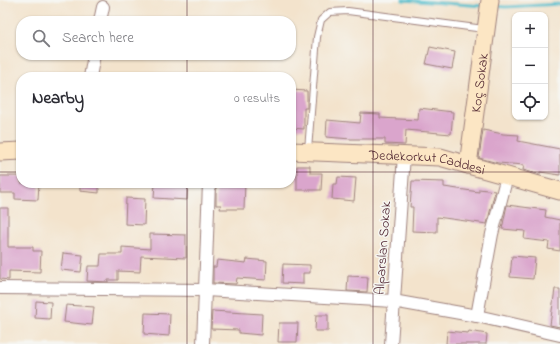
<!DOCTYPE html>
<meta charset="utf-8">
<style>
:root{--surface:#fff;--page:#f7f7f7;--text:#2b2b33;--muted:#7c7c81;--line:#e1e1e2}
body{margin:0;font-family:"Indie Flower",sans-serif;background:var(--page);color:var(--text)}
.controls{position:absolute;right:12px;top:12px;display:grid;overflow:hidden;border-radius:8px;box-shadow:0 1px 3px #0004}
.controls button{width:36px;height:36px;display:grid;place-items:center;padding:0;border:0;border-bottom:1px solid var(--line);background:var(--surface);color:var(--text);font:20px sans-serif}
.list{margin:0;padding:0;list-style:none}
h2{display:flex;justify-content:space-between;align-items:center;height:52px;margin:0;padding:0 16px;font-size:17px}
h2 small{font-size:13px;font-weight:400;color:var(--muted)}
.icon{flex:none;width:22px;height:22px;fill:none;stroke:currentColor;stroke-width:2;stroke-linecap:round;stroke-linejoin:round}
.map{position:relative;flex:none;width:560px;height:344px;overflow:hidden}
.search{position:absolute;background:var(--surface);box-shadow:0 1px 3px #0004;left:16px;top:16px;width:280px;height:44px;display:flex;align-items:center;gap:10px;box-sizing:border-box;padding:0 14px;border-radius:16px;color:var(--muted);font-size:15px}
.panel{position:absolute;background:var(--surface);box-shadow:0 1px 3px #0004;left:16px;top:72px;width:280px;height:116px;border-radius:16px}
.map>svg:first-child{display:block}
</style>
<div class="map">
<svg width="560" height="344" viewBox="0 0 560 344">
<rect width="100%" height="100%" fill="#f6f6f2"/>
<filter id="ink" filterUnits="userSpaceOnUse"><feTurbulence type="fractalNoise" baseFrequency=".025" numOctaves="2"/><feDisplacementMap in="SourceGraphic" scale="8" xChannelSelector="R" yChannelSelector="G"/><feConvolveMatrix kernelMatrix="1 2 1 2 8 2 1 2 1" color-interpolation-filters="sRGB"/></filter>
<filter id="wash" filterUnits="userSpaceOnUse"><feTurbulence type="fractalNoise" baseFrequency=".012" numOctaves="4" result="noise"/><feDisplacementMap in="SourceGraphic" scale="16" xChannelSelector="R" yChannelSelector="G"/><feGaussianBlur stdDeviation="0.9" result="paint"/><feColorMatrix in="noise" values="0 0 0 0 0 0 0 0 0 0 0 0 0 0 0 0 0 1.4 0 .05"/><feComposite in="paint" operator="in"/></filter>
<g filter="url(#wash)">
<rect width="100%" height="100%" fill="#f3e3cc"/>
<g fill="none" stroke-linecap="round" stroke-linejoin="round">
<g stroke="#50bccb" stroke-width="3">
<path d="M 403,0 L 484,6"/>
<path d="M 494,6 L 505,7 L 560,4"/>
</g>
</g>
<g id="blocks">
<g fill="#daa5cc">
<path d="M 430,47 L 455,52 L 452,69 L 426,64 Z"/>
<path d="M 291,90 L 307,91 L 307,108 L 304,108 L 304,129 L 291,128 Z"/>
<path d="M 419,108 L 453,112 L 451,134 L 406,130 L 405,145 L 385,144 L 385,139 L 351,139 L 326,137 L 327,120 L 360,123 L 361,113 L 380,114 L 380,118 L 418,120 Z"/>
<path d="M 483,130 L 503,134 L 519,135 L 518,141 L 560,149 L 560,175 L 540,172 L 540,175 L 538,174 L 523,170 L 524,165 L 498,163 L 479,158 Z"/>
<path d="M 297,166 L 310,166 L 310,173 L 322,173 L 321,190 L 297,190 Z"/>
<path d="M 0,176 L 21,176 L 21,183 L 39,183 L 38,200 L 15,199 L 15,193 L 0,193 Z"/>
<path d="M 338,177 L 356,178 L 354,201 L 332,199 L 333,184 L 337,184 Z"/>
<path d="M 412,181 L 444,182 L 444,187 L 479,192 L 479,189 L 495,191 L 487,224 L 437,217 L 437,232 L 412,231 L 413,207 L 410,207 Z"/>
<path d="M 80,183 L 99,183 L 99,193 L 80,191 Z"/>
<path d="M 155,183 L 188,183 L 187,200 L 154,198 Z"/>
<path d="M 216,183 L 245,183 L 244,209 L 220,209 L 221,205 L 216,205 Z"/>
<path d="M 126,198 L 145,199 L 144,225 L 125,224 Z"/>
<path d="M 507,205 L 546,210 L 545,217 L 560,220 L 560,251 L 548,249 L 549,242 L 524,239 L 525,231 L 502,229 Z"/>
<path d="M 0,208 L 8,208 L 8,247 L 33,247 L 33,251 L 41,251 L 40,272 L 9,271 L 9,280 L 0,279 Z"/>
<path d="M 150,234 L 186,235 L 186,258 L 141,256 L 140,272 L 118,271 L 118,280 L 108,280 L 108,282 L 87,281 L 88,266 L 100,266 L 101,254 L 122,254 L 122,247 L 150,249 Z"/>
<path d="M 63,253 L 83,255 L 81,272 L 61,270 Z"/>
<path d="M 512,256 L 535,258 L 533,279 L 510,277 Z"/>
<path d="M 247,259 L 267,261 L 266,280 L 237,278 L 236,284 L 213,283 L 213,267 L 216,267 L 217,260 L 246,263 Z"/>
<path d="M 283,264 L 310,265 L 310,273 L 303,273 L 303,284 L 282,283 Z"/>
<path d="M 348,276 L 368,277 L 367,292 L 347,291 Z"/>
<path d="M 555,289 L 560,289 L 560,327 L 550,325 Z"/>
<path d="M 36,301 L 51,302 L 50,319 L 35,318 Z"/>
<path d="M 66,305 L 94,307 L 92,325 L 64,322 Z"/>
<path d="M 212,311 L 262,314 L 261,335 L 239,333 L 239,330 L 211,329 Z"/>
<path d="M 145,313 L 170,314 L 169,336 L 144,334 Z"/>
<path d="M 316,315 L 328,315 L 328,331 L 315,331 Z"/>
<path d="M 279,323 L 298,323 L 297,342 L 278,342 Z"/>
<path d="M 447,331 L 468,333 L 469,331 L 487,334 L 486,344 L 446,344 Z"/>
</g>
</g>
</g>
<g filter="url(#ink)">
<use href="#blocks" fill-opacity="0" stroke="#9e817c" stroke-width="1"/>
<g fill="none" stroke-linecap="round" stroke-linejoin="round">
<g stroke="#9e817c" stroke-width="8">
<path id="lane" d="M 308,150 L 317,37 L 321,20 L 330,12 L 348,11 L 484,29"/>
</g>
<g stroke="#9e817c" stroke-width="14">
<g id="street">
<path d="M 100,21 L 103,7"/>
<path d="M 90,77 L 94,55"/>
<path d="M 0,288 L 205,290 L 393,301 L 477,316 L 560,335"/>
<path d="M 477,316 L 492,234 L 507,176"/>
<path d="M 203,344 L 209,183"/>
<path d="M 391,344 L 404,155"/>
</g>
</g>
<g stroke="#9e817c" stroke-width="19">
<g id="secondary">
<path id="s1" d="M 291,151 L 440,157 L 560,191"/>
<path d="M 0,152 L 21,151"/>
<path id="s2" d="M 468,165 L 490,0"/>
</g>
</g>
<use href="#lane" stroke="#fff" stroke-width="6"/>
<use href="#street" stroke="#fff" stroke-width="12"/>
<use href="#secondary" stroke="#fce6c4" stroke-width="17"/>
</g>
</g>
<path fill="none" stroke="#4a1f2b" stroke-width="1" stroke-opacity="0.55" d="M 187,0 L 187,21M 373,0 L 373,344M 187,55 L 187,77M 0,172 L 21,172M 291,172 L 560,172M 187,183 L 187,344"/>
<g text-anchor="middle" stroke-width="3" stroke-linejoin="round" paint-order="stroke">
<g font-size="14" fill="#4a1f2b" stroke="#f6f6f2">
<text dy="5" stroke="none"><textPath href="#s2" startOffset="83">Koç Sokak</textPath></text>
<text dy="5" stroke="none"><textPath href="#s1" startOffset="137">Dedekorkut Caddesi</textPath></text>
<text transform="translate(382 248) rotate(-86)" y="5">Alparslan Sokak</text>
</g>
</g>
</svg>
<div class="controls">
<button>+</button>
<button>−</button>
<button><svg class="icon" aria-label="locate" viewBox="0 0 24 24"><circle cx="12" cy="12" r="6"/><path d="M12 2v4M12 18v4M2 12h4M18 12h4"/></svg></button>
</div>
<div class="search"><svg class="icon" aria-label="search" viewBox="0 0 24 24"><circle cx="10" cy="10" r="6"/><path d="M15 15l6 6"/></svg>Search here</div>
<section class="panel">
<h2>Nearby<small>0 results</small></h2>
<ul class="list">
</ul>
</section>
</div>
